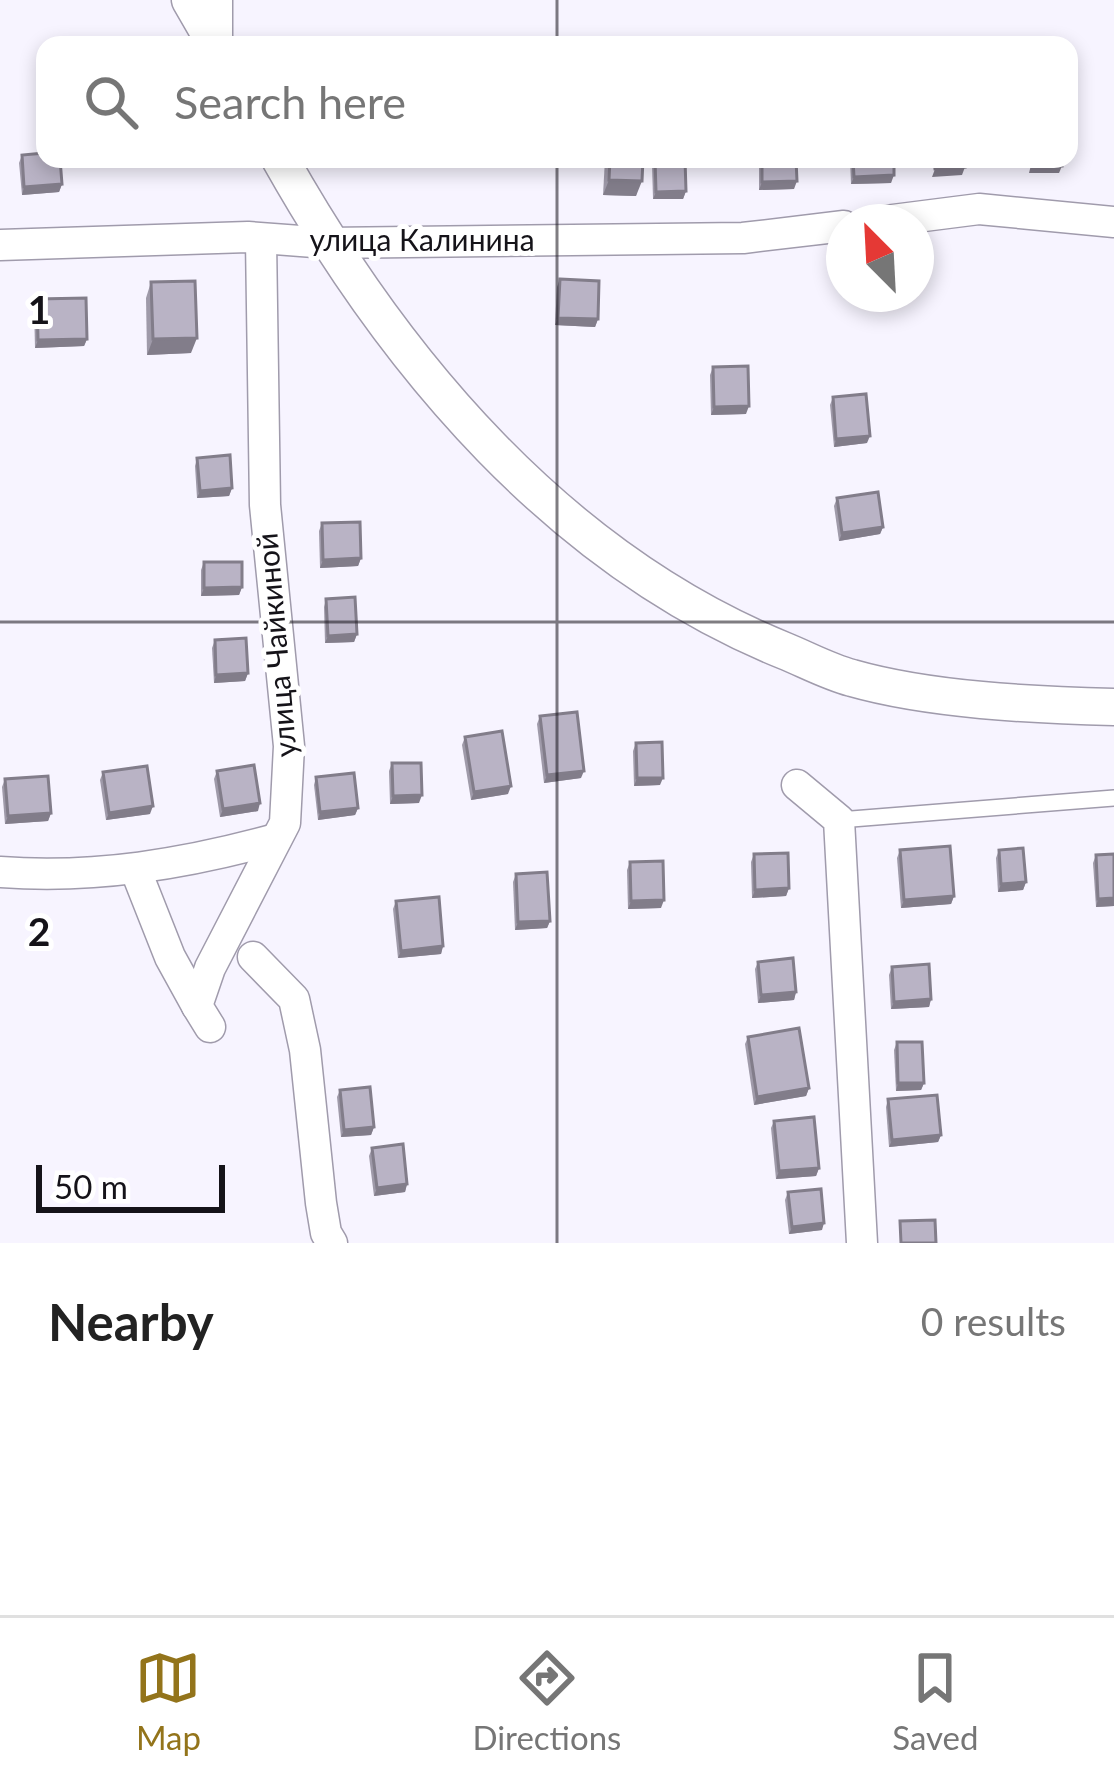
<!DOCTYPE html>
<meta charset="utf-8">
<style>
:root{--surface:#fff;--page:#f2f2f2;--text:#222;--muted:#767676;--line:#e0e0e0;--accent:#93741b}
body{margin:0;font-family:Lato,sans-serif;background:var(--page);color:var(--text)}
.compass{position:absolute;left:826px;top:204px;width:108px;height:108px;border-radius:50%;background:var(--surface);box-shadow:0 6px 18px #0003;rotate:336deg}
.scale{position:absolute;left:36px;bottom:30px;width:189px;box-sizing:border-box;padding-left:12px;border:6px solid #151319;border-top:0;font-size:33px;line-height:42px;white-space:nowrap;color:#151319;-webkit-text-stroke:9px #fff;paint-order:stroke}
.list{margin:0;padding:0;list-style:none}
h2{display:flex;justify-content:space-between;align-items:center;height:156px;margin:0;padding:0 48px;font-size:51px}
h2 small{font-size:39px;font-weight:400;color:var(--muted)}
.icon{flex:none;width:66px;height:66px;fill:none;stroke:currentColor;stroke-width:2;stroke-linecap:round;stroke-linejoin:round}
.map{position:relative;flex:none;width:1114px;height:1243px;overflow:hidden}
.search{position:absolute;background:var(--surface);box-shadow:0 6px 18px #0003;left:36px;right:36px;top:36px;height:132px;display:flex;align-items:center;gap:30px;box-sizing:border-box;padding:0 42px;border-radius:24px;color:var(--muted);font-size:45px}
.sheet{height:372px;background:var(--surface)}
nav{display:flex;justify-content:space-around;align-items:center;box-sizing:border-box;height:168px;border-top:3px solid var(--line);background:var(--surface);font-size:33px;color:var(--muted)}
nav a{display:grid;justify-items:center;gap:6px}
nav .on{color:var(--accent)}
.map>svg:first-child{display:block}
</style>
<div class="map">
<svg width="1114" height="1243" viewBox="0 0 1114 1243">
<rect width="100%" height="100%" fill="#f7f4ff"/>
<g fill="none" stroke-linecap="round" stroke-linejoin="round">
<g stroke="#a09bac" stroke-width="18">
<path id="service" d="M 839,820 L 1114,798"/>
</g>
<g stroke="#a09bac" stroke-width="33">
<g id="minor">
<path d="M 217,45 L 217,0"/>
<path d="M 877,222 L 979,209 L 1114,222"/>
<path d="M 0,245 L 248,237 L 327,243 L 743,238 L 844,226"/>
<path d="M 797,785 L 839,820 L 862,1243"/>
<path d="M 136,871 L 170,957 L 197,1006"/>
<path d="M 0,872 C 95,879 185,864 276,839"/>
<path d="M 253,957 L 294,999 L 305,1050 L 321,1203 L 326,1233 L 332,1243"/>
<path d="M 210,1027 L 197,1006 L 210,968 L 285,823 L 289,746 L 265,505 L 261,240"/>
</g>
</g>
<g stroke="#a09bac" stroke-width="39">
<g id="tertiary">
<path d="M 190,0 L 216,45"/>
<path d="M 280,159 C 396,365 560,560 785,651 C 807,660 829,672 852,678 C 929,700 1033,705 1114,707"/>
</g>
</g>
<use href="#service" stroke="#fff" stroke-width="15"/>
<use href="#minor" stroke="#fff" stroke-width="30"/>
<use href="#tertiary" stroke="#fff" stroke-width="36"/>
</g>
<g fill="#9f9aa9">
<path d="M 22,155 L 62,184 L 59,192 L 22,195 L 19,163 Z"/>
<path d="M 605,159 L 643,159 L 636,196 L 603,195 Z"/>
<path d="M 654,159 L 685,159 L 686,191 L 683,199 L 653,199 L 652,164 Z"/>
<path d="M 759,159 L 796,159 L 794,189 L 759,190 Z"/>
<path d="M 850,159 L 894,159 L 891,183 L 851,184 Z"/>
<path d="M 560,279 L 598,319 L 595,327 L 555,325 L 557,287 Z"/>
<path d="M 151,282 L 191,353 L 147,355 L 146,298 Z"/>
<path d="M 37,299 L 87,339 L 84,346 L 35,348 L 34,307 Z"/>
<path d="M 713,367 L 746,414 L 711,415 L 710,375 Z"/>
<path d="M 833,397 L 867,443 L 834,447 L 830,405 Z"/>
<path d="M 197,458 L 232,488 L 229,496 L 197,498 L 195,466 Z"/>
<path d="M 837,498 L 883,527 L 880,534 L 839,541 L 834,506 Z"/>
<path d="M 322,523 L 361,558 L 358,566 L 320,568 L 319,531 Z"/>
<path d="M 204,562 L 242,587 L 239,595 L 201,596 L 201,570 Z"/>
<path d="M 326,599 L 357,634 L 354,642 L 325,643 L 324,607 Z"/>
<path d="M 215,640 L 248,673 L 245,681 L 214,683 L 212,648 Z"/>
<path d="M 540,716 L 581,778 L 544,783 L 537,724 Z"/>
<path d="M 465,737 L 508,794 L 471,800 L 462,745 Z"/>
<path d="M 636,743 L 660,785 L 634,786 L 633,751 Z"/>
<path d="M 392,763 L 419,803 L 390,804 L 389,771 Z"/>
<path d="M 217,771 L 258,811 L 220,817 L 214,779 Z"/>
<path d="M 103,772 L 150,814 L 106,820 L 100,780 Z"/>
<path d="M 316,777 L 358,808 L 355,815 L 318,820 L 314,785 Z"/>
<path d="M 5,779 L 51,813 L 48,821 L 5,824 L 2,787 Z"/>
<path d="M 900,850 L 954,896 L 951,904 L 901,908 L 897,858 Z"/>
<path d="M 999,850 L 1026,882 L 1023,890 L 998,892 L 996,858 Z"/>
<path d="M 754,854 L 789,888 L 786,896 L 752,898 L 751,862 Z"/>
<path d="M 1114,854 L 1114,906 L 1096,907 L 1093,863 L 1096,855 Z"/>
<path d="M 630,862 L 661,908 L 628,909 L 627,870 Z"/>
<path d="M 516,874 L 550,921 L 547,928 L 515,930 L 513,882 Z"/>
<path d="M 396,901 L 443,946 L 441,954 L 398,958 L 393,909 Z"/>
<path d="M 758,962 L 796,992 L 794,1000 L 758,1003 L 755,969 Z"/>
<path d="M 892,967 L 931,999 L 929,1007 L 891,1009 L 889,975 Z"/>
<path d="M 748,1037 L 809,1088 L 806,1096 L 754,1105 L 745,1044 Z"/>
<path d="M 897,1042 L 924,1083 L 921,1090 L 896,1091 L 894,1050 Z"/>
<path d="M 340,1090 L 374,1127 L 371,1135 L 341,1137 L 337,1097 Z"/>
<path d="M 888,1099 L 941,1135 L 938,1142 L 889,1147 L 886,1107 Z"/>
<path d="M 774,1121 L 819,1168 L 816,1176 L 776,1179 L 771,1128 Z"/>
<path d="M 372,1148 L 407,1184 L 405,1192 L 374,1196 L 369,1156 Z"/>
<path d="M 788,1192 L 822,1230 L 789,1234 L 785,1200 Z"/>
</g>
<g fill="#827d8a">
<path d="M 1031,165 L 1062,166 L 1059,173 L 1029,173 Z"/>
<path d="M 965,167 L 962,175 L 932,177 L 935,169 Z"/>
<path d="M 894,175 L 891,183 L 851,184 L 854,177 Z"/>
<path d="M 609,180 L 642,181 L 636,196 L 603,195 Z"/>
<path d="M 797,181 L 794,189 L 759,190 L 762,182 Z"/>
<path d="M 62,184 L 59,192 L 22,195 L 24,187 Z"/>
<path d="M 686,191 L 683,199 L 653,199 L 656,192 Z"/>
<path d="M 558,318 L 598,319 L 595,327 L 555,325 Z"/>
<path d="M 197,338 L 191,353 L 147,355 L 153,339 Z"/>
<path d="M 87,339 L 84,346 L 35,348 L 38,340 Z"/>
<path d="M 749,406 L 746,414 L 711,415 L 714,407 Z"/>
<path d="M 870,436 L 867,443 L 834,447 L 836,439 Z"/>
<path d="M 232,488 L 229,496 L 197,498 L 200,491 Z"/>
<path d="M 883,527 L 880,534 L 839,541 L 842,533 Z"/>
<path d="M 361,558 L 358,566 L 320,568 L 323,560 Z"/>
<path d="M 242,587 L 239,595 L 201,596 L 204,588 Z"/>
<path d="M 357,634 L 354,642 L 325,643 L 328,636 Z"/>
<path d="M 248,673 L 245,681 L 214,683 L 216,675 Z"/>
<path d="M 584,771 L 581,778 L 544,783 L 547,775 Z"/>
<path d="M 637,778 L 663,778 L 660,785 L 634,786 Z"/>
<path d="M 511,786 L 508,794 L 471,800 L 474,792 Z"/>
<path d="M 422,795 L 419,803 L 390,804 L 393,796 Z"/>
<path d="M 260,803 L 258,811 L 220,817 L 223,809 Z"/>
<path d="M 153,806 L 150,814 L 106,820 L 109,813 Z"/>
<path d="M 358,808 L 355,815 L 318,820 L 320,812 Z"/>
<path d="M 51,813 L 48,821 L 5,824 L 8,816 Z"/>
<path d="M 1026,882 L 1023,890 L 998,892 L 1001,884 Z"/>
<path d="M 789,888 L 786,896 L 752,898 L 755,890 Z"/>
<path d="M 954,896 L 951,904 L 901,908 L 904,900 Z"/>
<path d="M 1114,898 L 1114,906 L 1096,907 L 1098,899 Z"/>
<path d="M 664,900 L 661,908 L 628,909 L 631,901 Z"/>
<path d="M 550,921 L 547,928 L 515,930 L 518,922 Z"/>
<path d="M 443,946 L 441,954 L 398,958 L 401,951 Z"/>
<path d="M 796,992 L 794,1000 L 758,1003 L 761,995 Z"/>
<path d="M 931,999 L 929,1007 L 891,1009 L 894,1002 Z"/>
<path d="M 898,1083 L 924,1083 L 921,1090 L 896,1091 Z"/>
<path d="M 809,1088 L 806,1096 L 754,1105 L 757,1097 Z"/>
<path d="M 374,1127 L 371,1135 L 341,1137 L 344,1130 Z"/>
<path d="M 941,1135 L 938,1142 L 889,1147 L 892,1140 Z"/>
<path d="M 819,1168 L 816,1176 L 776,1179 L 779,1171 Z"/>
<path d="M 407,1184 L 405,1192 L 374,1196 L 377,1188 Z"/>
<path d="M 824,1223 L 822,1230 L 789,1234 L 792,1227 Z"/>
</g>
<g fill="#b9b3c5" stroke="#827d8a" stroke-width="3">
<path d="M 45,153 L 45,159 L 60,159 L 62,184 L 24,187 L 22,155 Z"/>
<path d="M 610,159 L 643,159 L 642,181 L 609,180 Z"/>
<path d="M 655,159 L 685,159 L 686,191 L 656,192 Z"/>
<path d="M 762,159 L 796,159 L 797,181 L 762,182 Z"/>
<path d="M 853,159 L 894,159 L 894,175 L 854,177 Z"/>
<path d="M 934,159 L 964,159 L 965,167 L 935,169 Z"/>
<path d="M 1031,159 L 1062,159 L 1062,166 L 1031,165 Z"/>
<path d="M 560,279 L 599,281 L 598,319 L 558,318 Z"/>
<path d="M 195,281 L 197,338 L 153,339 L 151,282 Z"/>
<path d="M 86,298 L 87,339 L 38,340 L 37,299 Z"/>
<path d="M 748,366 L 749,406 L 714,407 L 713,367 Z"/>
<path d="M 866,394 L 870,436 L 836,439 L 833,397 Z"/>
<path d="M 230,455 L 232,488 L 200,491 L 197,458 Z"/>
<path d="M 878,492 L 883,527 L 842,533 L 837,498 Z"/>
<path d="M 360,522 L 361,558 L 323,560 L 322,523 Z"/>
<path d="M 204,562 L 242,562 L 242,587 L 204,588 Z"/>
<path d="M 355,597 L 357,634 L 328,636 L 326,599 Z"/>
<path d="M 246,638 L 248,673 L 216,675 L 215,640 Z"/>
<path d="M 577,712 L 584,771 L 547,775 L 540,716 Z"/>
<path d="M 502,731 L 511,786 L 474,792 L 465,737 Z"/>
<path d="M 662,742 L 663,778 L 637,778 L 636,743 Z"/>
<path d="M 392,763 L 421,763 L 422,795 L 393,796 Z"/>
<path d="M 254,765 L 260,803 L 223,809 L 217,771 Z"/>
<path d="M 147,766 L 153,806 L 109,813 L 103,772 Z"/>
<path d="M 354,773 L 358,808 L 320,812 L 316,777 Z"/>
<path d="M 48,776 L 51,813 L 8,816 L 5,779 Z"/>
<path d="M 950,846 L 954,896 L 904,900 L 900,850 Z"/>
<path d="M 1023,848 L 1026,882 L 1001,884 L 999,850 Z"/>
<path d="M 788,853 L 789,888 L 755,890 L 754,854 Z"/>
<path d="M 1114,854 L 1114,898 L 1098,899 L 1096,855 Z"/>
<path d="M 663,861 L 664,900 L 631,901 L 630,862 Z"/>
<path d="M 547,872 L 550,921 L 518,922 L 516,874 Z"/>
<path d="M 439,897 L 443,946 L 401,951 L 396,901 Z"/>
<path d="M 793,958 L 796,992 L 761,995 L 758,962 Z"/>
<path d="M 929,964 L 931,999 L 894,1002 L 892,967 Z"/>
<path d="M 799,1028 L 809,1088 L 757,1097 L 748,1037 Z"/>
<path d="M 897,1042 L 922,1042 L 924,1083 L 898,1083 Z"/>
<path d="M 370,1087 L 374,1127 L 344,1130 L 340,1090 Z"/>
<path d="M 937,1095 L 941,1135 L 892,1140 L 888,1099 Z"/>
<path d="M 814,1117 L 819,1168 L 779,1171 L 774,1121 Z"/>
<path d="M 403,1144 L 407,1184 L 377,1188 L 372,1148 Z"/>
<path d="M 821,1189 L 824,1223 L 792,1227 L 788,1192 Z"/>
<path d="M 935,1220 L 936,1243 L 901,1243 L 900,1221 Z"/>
</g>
<path fill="none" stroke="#151319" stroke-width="3" stroke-opacity="0.55" d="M 557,0 L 557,45M 557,159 L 557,1243M 0,622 L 1114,622"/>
<g text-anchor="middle" stroke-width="10" stroke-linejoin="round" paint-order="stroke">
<g font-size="30" fill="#151319" stroke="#fff">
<text x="422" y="251">улица Калинина</text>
<text transform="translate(277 645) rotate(-95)" y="10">улица Чайкиной</text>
</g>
</g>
<g font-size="39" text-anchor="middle" font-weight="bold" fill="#151319" stroke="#fff" stroke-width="10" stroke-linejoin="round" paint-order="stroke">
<text x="39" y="324">1</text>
<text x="39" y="946">2</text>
</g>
</svg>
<svg class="compass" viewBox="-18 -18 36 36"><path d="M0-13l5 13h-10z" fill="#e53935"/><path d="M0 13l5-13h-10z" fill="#767676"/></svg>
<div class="scale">50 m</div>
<div class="search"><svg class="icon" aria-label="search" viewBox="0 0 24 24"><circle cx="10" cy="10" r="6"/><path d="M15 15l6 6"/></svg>Search here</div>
</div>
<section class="sheet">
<h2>Nearby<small>0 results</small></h2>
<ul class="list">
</ul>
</section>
<nav>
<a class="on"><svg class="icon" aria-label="map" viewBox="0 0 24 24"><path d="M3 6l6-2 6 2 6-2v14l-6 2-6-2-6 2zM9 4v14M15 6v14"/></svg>Map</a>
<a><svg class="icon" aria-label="directions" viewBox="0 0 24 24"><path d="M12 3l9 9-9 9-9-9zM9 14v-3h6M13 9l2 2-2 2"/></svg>Directions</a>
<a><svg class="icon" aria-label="saved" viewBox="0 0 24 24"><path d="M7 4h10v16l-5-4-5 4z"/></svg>Saved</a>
</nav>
